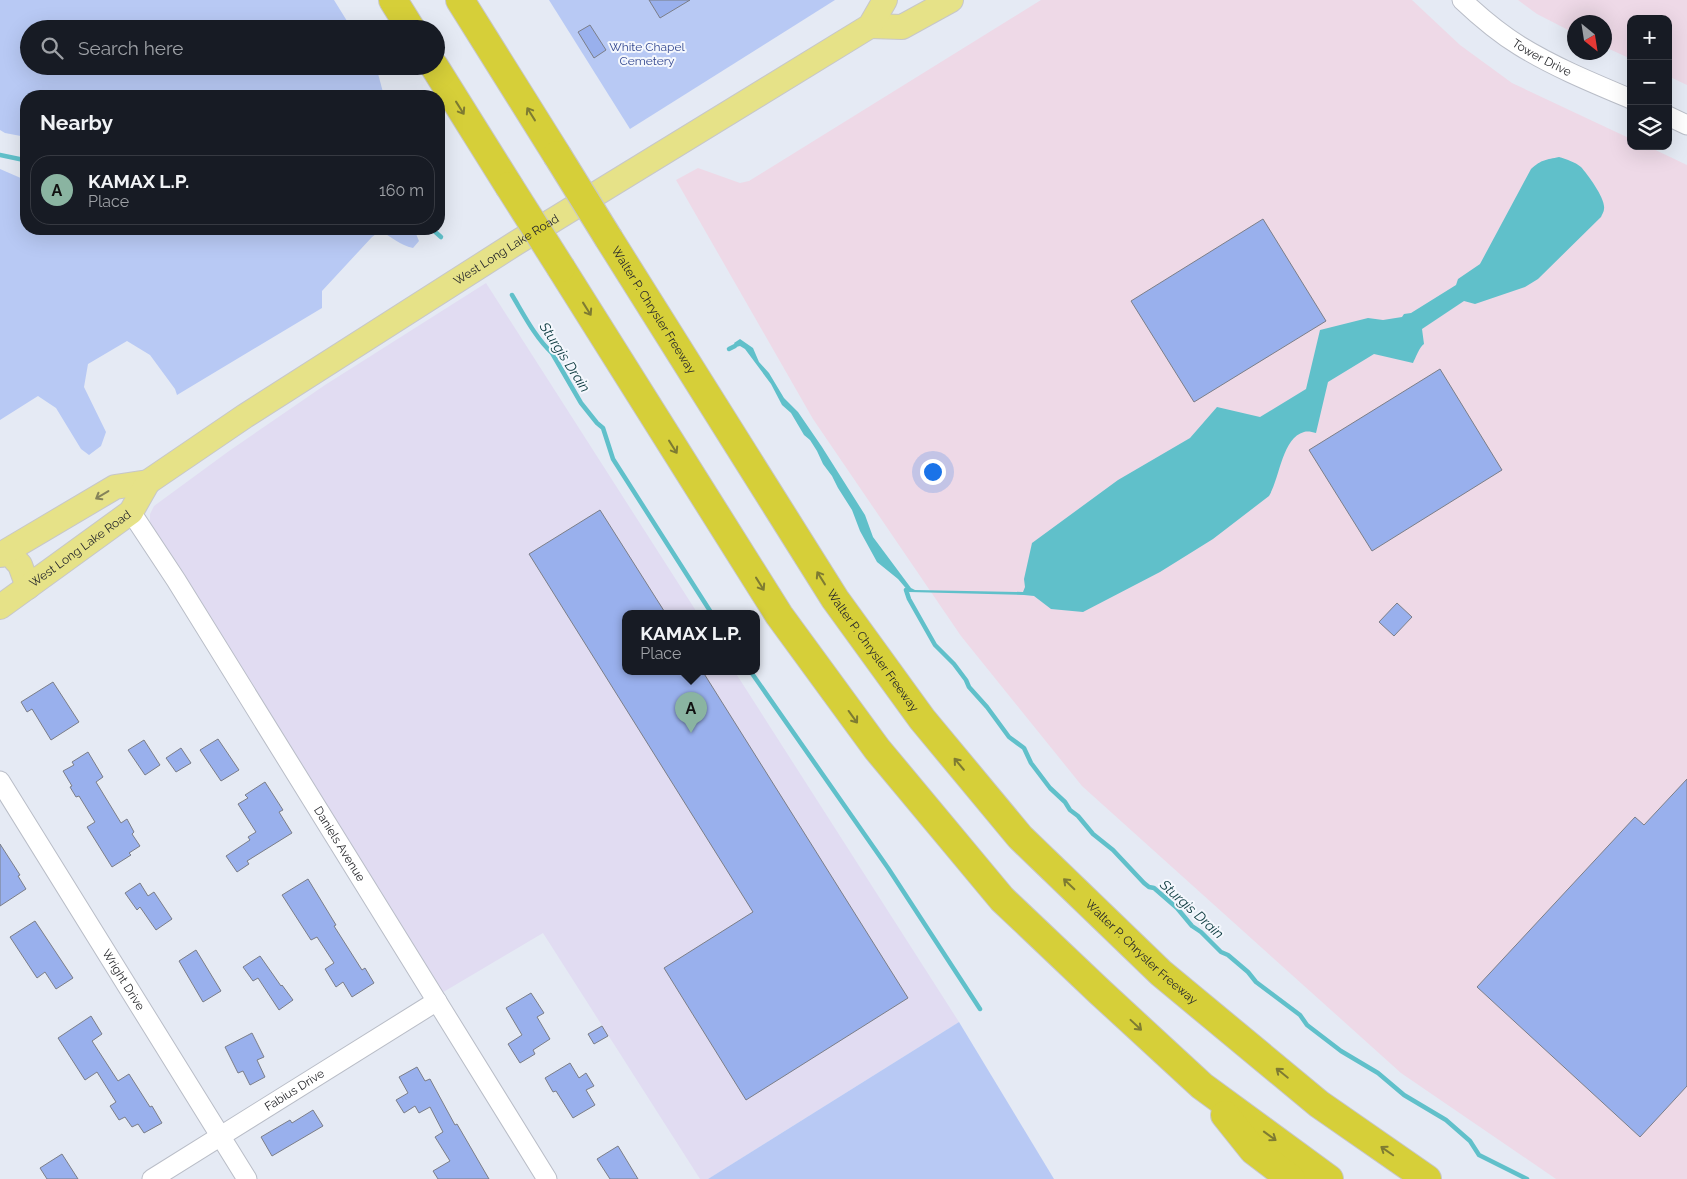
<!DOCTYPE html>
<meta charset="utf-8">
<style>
:root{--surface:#171b24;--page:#20242c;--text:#f1f3f6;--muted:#9ea1a6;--line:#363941;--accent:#8ab4a1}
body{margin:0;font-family:Raleway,sans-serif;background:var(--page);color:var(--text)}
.controls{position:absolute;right:15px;top:15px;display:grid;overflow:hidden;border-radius:10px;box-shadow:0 5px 20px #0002}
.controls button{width:45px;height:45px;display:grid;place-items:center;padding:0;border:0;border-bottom:1px solid var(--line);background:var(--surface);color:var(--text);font:25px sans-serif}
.compass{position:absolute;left:1567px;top:15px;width:45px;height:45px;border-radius:50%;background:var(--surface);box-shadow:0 5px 20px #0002;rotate:150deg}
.you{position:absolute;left:932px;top:471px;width:18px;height:18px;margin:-12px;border:4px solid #fff;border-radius:50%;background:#1a73e8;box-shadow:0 0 0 8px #1a73e833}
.badge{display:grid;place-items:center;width:32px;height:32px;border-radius:50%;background:var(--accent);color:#111;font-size:16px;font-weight:700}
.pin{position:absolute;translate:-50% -41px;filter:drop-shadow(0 1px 2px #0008)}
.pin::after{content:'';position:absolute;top:26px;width:18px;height:15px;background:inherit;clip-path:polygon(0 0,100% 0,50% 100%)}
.popup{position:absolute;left:622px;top:610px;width:138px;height:65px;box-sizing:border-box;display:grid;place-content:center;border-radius:10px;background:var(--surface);filter:drop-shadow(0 1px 4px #0005);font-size:16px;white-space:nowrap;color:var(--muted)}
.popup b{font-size:19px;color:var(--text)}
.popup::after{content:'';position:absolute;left:50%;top:100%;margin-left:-10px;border:10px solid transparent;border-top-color:var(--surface)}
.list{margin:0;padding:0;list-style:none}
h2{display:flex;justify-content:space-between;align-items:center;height:65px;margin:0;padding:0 20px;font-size:21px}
h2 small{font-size:16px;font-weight:400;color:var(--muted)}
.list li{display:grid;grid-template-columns:32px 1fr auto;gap:15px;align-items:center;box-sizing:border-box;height:70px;margin:0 10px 10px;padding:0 10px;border:1px solid var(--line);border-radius:20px}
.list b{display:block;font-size:19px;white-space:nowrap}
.list p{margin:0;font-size:16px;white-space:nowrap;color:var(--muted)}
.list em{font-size:16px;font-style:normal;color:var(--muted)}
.icon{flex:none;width:28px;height:28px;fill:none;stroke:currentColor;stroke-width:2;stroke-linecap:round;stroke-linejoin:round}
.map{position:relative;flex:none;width:1687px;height:1179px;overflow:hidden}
.search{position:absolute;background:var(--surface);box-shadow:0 5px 20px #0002;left:20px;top:20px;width:425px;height:55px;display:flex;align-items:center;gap:12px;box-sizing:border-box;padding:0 18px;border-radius:28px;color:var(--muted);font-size:19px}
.panel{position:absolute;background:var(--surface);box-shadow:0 5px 20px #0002;left:20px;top:90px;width:425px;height:145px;border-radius:20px}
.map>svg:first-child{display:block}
</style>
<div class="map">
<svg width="1687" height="1179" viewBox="0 0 1687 1179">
<rect width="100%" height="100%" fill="#e5eaf4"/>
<g fill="#eed9e7">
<path d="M 1041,0 L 1412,0 L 1460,45 L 1512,83 L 1631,139 L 1631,146 L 1647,146 L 1687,165 L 1687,1179 L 1556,1179 L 1401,1073 L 1082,786 L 961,636 L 813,419 L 676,180 L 698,168 L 740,183 L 749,181 Z"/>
<path d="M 1518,0 L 1687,0 L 1687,85 L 1668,76 L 1668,19 L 1631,19 L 1631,59 L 1605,47 L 1604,22 L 1574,22 L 1574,33 L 1537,14 Z"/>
</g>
<path fill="#e1dcf2" d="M 486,283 L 698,614 L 626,614 L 626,672 L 735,672 L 959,1022 L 708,1179 L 700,1179 L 543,933 L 440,994 L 150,526 L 150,514 L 154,506 L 229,451 L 325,385 Z"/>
<g fill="#b8c9f4">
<path d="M 0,0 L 334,0 L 352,29 L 29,29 L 29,66 L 376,66 L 384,96 L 26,96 L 26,137 L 5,133 L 0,130 Z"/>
<path d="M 549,0 L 835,0 L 630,129 Z"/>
<path d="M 0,169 L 23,179 L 26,183 L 26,229 L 414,229 L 419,241 L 413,248 C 400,245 392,237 380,231 L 372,237 L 322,291 L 322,308 L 177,395 L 175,389 L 150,355 L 127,341 L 88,364 L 84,387 L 106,432 L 101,446 L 89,455 L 81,449 L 56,408 L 38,396 L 0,420 Z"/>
<path d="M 959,1022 L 1054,1179 L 708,1179 Z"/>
</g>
<path fill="#60c0ca" d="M 1559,157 C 1566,159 1575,162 1581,167 C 1588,175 1606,199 1604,209 C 1604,212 1602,214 1601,217 L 1538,279 L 1525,287 L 1475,304 L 1464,301 L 1422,329 L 1424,344 C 1420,346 1415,359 1413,363 L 1374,354 L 1328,382 L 1316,433 C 1312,432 1308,431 1304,432 C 1282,438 1280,478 1269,496 L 1213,539 L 1160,572 L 1083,612 L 1051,609 L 1034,596 L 1024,595 L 909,592 L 898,579 L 877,562 L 860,531 L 852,510 L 838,488 L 832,476 L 823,464 L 817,451 L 810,440 L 804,435 L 791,413 L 782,405 L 771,384 L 745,349 L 740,346 L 736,347 L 734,343 L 740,339 L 753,348 L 759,362 L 769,373 L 784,398 L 798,412 L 822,447 L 865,515 L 873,537 L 911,588 L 915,590 L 1023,592 L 1025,587 L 1024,579 L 1032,543 L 1118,480 L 1190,438 L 1217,407 L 1260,417 L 1306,389 L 1320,330 L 1368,318 L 1383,320 L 1402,317 L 1404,314 L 1411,313 L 1456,285 L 1458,279 L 1480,264 L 1531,169 C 1542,159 1546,160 1559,157 Z"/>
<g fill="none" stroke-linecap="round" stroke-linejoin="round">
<g stroke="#60c0ca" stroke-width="4.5">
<path d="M 0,155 L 24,160 L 26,169"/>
<path d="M 432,229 L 441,237"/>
<path d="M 512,295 C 524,315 535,337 552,353 L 581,403 L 597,423 L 603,428 L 613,459 L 712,614"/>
<path d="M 729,349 L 735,346"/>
<path d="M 906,590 L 909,599 L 935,645 L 954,664 L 966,680 L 969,687 L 987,707 L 1009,737 L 1024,748 L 1031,763 L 1050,788 L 1065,802 L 1070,810 L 1078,816 L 1093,834 L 1113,850 L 1144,883 L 1149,887 L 1154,888 L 1177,908 L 1192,926 L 1201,932 L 1221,952 L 1228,955 L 1248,972 L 1256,982 L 1300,1015 L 1307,1025 L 1341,1051 L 1378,1073 L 1404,1095 L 1446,1120 L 1470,1141 L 1479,1155 L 1527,1179"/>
<path d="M 751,672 L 888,868 L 980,1009"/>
</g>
</g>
<g fill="#99b0ed" stroke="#7b7e88">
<path d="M 649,0 L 690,0 L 660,18 Z"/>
<path d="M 590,25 L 606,50 L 594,58 L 578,32 Z"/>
<path d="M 1263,219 L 1326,321 L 1194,402 L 1131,301 Z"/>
<path d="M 1440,369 L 1502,470 L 1372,551 L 1309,450 Z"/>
<path d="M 600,510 L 666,614 L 626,614 L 626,672 L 703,672 L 908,998 L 746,1100 L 664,968 L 753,912 L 529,554 Z"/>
<path d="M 1397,603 L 1412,617 L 1394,636 L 1379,622 Z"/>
<path d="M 53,682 L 79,722 L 51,740 L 32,709 L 27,712 L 21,702 Z"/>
<path d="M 218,739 L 239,770 L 221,781 L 200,750 Z"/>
<path d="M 144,740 L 160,765 L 145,775 L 128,750 Z"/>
<path d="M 181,748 L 191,763 L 176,772 L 166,758 Z"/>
<path d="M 88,752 L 103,777 L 96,782 L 121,823 L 127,819 L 134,832 L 132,834 L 140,846 L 129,853 L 131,855 L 112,867 L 87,827 L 95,822 L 79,796 L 76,797 L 70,787 L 72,786 L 63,771 L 74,765 L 72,762 Z"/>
<path d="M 1687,779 L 1687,1086 L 1640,1137 L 1477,987 L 1635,817 L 1644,825 Z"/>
<path d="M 265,782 L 283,810 L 279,812 L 292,833 L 247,861 L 249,864 L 237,872 L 226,856 L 250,840 L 248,837 L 256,832 L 238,804 L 248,798 L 245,795 Z"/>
<path d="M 0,844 L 20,875 L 18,876 L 26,889 L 0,906 Z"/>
<path d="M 308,879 L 336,925 L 334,926 L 362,970 L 365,968 L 374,983 L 352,997 L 343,982 L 336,987 L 325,969 L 334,963 L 317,937 L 311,940 L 282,895 Z"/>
<path d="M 140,883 L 148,896 L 154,892 L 172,919 L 156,930 L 140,907 L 137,910 L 125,893 Z"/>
<path d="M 35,921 L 73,978 L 56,989 L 45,972 L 37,978 L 10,937 Z"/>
<path d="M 196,950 L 221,991 L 203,1002 L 179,961 Z"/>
<path d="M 260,956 L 281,986 L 282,985 L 293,1000 L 279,1010 L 258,978 L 253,981 L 243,967 Z"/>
<path d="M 531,993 L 544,1013 L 537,1017 L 550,1039 L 533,1050 L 535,1054 L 520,1063 L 508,1044 L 522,1035 L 506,1008 Z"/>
<path d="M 91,1016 L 102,1034 L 92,1041 L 118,1081 L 129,1074 L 150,1107 L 152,1106 L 162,1123 L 144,1133 L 138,1124 L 132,1127 L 125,1117 L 119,1120 L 110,1106 L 116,1102 L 97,1072 L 85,1080 L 58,1038 Z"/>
<path d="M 602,1026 L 608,1036 L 594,1044 L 588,1034 Z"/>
<path d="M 252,1033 L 264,1057 L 257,1060 L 265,1077 L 250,1085 L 243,1071 L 238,1073 L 225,1047 Z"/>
<path d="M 570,1063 L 579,1078 L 586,1073 L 594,1086 L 586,1090 L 595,1105 L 573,1118 L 556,1091 L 553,1092 L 545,1078 Z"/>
<path d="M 417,1067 L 425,1081 L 430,1079 L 455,1125 L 457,1124 L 489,1179 L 438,1179 L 433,1171 L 450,1161 L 435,1137 L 443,1132 L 430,1107 L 419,1113 L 415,1106 L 404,1113 L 396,1100 L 408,1093 L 399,1077 Z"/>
<path d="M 313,1110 L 323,1126 L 272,1156 L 261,1137 L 290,1120 L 292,1123 Z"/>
<path d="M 618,1146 L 638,1179 L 610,1179 L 597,1159 Z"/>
<path d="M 62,1154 L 78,1179 L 47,1179 L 40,1168 Z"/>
</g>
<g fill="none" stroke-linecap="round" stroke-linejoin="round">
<g stroke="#b9bdc7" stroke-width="21">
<g id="minor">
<path id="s1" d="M 1462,0 C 1480,17 1499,33 1520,46 C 1554,67 1593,83 1631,99"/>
<path d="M 1668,116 L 1687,125"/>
<path id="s2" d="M 131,512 L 176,580 L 547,1179"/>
<path id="s3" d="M 0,781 L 247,1179"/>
<path id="s4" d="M 152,1179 L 437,1001"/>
</g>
</g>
<g stroke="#c7c7c8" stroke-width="26">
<g id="major">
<path d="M 870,26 L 902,27 L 951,0"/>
<path d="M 2,554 L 11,555 L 20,565 L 28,587"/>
<path id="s5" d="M 0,555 L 115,487 L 148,482 L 245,416 L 516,243 L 870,26 L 885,0"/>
<path id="s6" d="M 0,607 L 131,512 L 148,482"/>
</g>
</g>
<g stroke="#c7c7c8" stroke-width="30">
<g id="highway">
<path d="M 393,0 L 411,29"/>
<path d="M 460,0 L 557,155"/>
<path d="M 434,66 L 509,186"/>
<path id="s7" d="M 609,239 L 835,599 L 922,719 L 1020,837 L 1161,973 L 1319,1104 L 1427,1179"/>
<path d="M 561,268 L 779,615 L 877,749 L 1002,899 L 1100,992 L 1202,1086 L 1329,1179"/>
<path d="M 1225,1115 L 1253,1150 L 1291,1179"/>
</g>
</g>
<use href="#minor" stroke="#fff" stroke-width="19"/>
<use href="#major" stroke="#e6e288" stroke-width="24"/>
<use href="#highway" stroke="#d6cf39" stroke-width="28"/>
<g stroke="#c7c7c8" stroke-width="30" stroke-linecap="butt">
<g id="highway-bridge">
<path d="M 557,155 L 609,239"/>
<path d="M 509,186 L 561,268"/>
</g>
</g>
<use href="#highway-bridge" stroke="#d6cf39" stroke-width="28"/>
</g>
<defs><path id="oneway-shaft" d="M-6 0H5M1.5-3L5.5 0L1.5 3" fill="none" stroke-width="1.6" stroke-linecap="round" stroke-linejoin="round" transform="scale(1.25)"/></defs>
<g stroke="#7e7b32">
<use href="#oneway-shaft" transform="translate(460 108) rotate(58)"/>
<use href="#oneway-shaft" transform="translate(531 114) rotate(-122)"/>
<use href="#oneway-shaft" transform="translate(587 309) rotate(58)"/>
<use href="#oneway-shaft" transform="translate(673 447) rotate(58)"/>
<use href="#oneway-shaft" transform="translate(821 578) rotate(-122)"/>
<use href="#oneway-shaft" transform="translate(760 584) rotate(58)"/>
<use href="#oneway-shaft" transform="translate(853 717) rotate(54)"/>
<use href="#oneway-shaft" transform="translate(959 764) rotate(-130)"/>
<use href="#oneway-shaft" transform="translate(1069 884) rotate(-136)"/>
<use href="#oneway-shaft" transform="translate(1136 1025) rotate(43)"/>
<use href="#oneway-shaft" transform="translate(1282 1073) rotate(-141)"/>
<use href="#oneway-shaft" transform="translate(1270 1136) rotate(36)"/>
<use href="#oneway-shaft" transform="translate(1387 1151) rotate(-145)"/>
</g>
<use stroke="#86845a" href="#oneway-shaft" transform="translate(102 495) rotate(149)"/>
<g text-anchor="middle" stroke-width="4" stroke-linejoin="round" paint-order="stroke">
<g font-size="12" fill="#32478f" stroke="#f4f7fd">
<text x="647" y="51">White Chapel<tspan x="647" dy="14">Cemetery</tspan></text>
</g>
<g font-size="12" fill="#26272b" stroke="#f4f7fd">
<text dy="4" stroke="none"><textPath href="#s1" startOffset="99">Tower Drive</textPath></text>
<text dy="4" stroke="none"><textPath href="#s5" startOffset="594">West Long Lake Road</textPath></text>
<text dy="4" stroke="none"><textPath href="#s7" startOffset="84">Walter P. Chrysler Freeway</textPath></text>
<text dy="4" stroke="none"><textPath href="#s6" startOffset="99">West Long Lake Road</textPath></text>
<text dy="4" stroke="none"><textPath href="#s7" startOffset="489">Walter P. Chrysler Freeway</textPath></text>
<text dy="4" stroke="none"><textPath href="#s2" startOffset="392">Daniels Avenue</textPath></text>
<text dy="4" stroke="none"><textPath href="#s7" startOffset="894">Walter P. Chrysler Freeway</textPath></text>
<text dy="4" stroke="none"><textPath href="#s3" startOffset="234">Wright Drive</textPath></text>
<text dy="4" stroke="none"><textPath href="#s4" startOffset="168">Fabius Drive</textPath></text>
</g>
<g font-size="14" font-style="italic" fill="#0c3a3f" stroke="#f4f7fd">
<text transform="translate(565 357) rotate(57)" y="5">Sturgis Drain</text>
<text transform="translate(1192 909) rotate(42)" y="5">Sturgis Drain</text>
</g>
</g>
</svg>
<div class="controls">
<button>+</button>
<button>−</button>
<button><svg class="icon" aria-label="layers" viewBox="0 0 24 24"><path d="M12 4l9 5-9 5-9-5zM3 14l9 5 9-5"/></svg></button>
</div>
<svg class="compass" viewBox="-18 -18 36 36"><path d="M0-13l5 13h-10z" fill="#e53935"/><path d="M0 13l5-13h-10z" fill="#9ea1a6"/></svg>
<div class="you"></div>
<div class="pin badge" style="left:691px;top:733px">A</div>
<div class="popup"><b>KAMAX L.P.</b>Place</div>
<div class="search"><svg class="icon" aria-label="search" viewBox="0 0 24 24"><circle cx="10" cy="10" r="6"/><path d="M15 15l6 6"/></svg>Search here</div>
<section class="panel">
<h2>Nearby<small></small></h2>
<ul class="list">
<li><span class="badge">A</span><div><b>KAMAX L.P.</b><p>Place</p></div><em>160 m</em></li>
</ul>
</section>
</div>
